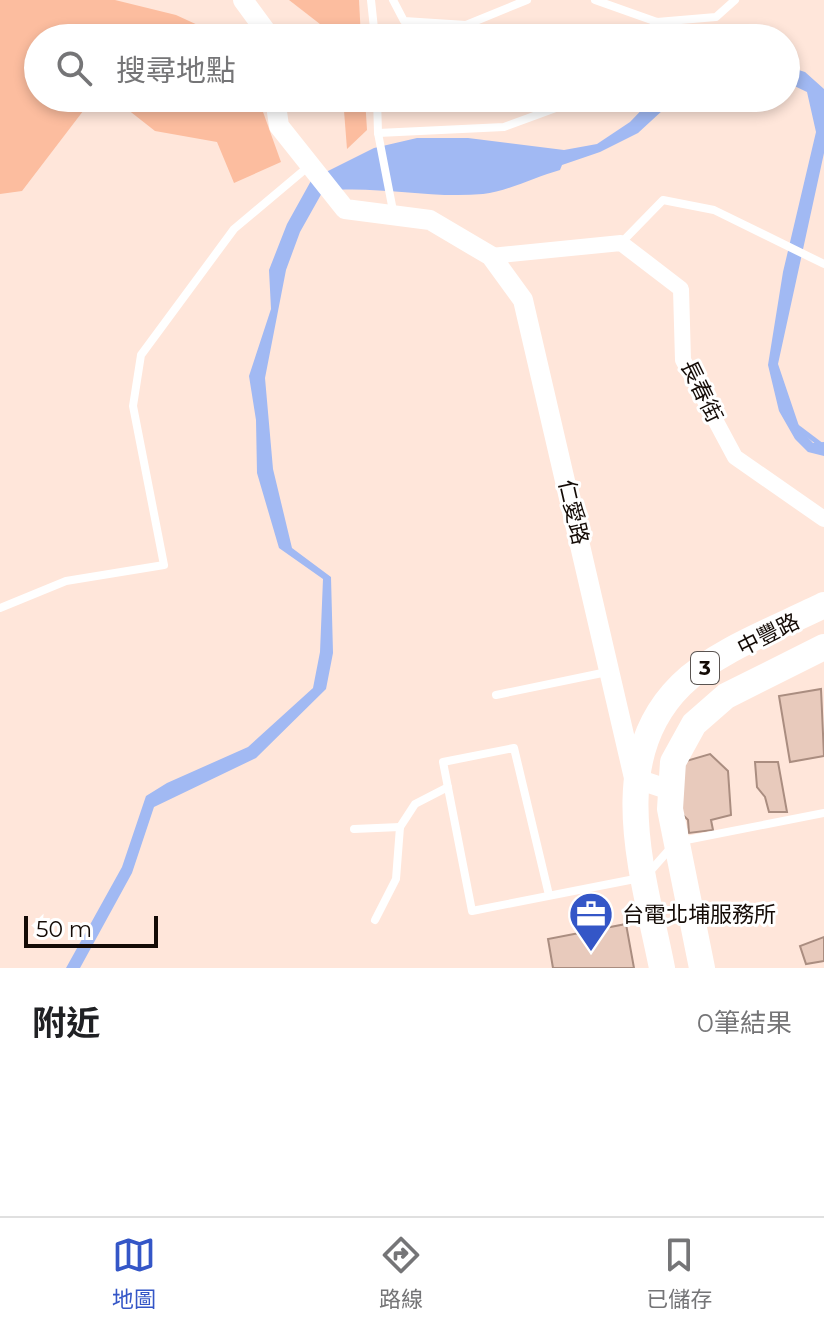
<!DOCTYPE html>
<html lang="zh-TW">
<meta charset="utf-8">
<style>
:root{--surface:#fff;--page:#f6f6f6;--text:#202124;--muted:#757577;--line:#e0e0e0;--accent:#3456c7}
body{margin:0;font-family:Montserrat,"Noto Sans TC",sans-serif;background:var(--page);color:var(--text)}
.scale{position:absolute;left:24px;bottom:20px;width:134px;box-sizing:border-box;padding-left:8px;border:4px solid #140b06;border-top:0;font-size:22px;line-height:28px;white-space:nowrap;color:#140b06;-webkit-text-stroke:6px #fff;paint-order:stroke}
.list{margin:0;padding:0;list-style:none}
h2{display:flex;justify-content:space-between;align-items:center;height:104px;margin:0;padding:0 32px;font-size:34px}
h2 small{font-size:26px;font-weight:400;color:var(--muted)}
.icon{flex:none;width:44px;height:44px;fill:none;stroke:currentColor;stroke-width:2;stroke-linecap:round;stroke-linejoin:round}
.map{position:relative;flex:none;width:824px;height:968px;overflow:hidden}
.search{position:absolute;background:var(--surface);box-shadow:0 4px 12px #0003;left:24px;right:24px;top:24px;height:88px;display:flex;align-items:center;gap:20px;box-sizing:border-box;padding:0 28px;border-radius:44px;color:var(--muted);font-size:30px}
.sheet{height:248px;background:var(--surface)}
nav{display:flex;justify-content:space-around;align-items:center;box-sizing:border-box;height:112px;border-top:2px solid var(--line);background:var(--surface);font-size:22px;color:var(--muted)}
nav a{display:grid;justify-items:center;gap:4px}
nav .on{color:var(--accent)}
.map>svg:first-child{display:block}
</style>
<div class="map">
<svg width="824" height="968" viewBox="0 0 824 968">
<rect width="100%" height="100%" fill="#ffe6da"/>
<g fill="#fcbd9f">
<path d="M 0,0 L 115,0 L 176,15 L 226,38 L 38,38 L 38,98 L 93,98 L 22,191 L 0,194 Z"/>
<path d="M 289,0 L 359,0 L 361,38 L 338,38 Z"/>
<path d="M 113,98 L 258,98 L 281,162 L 234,183 L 217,142 L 155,131 Z"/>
<path d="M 343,98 L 365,98 L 367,130 L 347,149 Z"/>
</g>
<g fill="#a1b9f3">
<path d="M 786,66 L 805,72 L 824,89 L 824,153 L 778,364 L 800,429 L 813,443 L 824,442 L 824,456 L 808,452 L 795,439 L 779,411 L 768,365 L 783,272 L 816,132 L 807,92 L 786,82 Z"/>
<path d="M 653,98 L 676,98 L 638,133 L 600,152 L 562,165 L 560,170 C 535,177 508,191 483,194 C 429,199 377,185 323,191 L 300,232 L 286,270 L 265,378 L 273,469 L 292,548 L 331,577 L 333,653 L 326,689 L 256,758 L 154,807 L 132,873 L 80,968 L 66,968 L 122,867 L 146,796 L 167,783 L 248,747 L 313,688 L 320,652 L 323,579 L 279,548 L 257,473 L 256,420 L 249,376 L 271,309 L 269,270 L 287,224 L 312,179 L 374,148 L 417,138 L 468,138 L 564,150 L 597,144 L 630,122 Z"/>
</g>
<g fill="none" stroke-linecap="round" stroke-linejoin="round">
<path stroke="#a1b9f3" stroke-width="5" d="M 796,426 L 824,447"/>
</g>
<g fill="#e8cabc" stroke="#aa8d80" stroke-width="2">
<path d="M 821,689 L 824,756 L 790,762 L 779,696 Z"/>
<path d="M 710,754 L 728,771 L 731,815 L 711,820 L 713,830 L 689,833 L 688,820 L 677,809 L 676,764 Z"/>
<path d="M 755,762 L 778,762 L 787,812 L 769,812 L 765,797 L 757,787 Z"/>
<path d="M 626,924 L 634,968 L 553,968 L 548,939 Z"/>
<path d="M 824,937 L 824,961 L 806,964 L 800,946 Z"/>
</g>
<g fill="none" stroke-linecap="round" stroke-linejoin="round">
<g stroke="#fff" stroke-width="8">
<path d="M 371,0 L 375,38"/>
<path d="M 393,0 L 404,21 L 466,25 L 527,0"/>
<path d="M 595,0 L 657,22 L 716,17 L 735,0"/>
<path d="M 642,38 L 657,22"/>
<path d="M 377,98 L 378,133 L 394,216"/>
<path d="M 378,133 L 504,127 L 583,98"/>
<path d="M 622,242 L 663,200 L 714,210 L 824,264"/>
<path d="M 0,608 L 66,581 L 164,565 L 133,406 L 141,355 L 234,229 L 309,166"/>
<path d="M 496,695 L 607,672"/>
<path d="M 354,829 L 400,827"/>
<path d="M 549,895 L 514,748 L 443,762 L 472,911 L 645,877 L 676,842 L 824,813"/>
<path d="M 375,920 L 396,879 L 400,827 L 415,804 L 448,787"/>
</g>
<path stroke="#fff" stroke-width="16" d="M 491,256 L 621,243 L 681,289 L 683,360 L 735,457 L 824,519"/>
<g stroke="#fff" stroke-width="20">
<path d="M 243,0 L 265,30 L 266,38"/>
<path d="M 275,98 L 279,126 L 345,209 L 430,220 L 491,256 L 523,300 L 634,778 L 670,790"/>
</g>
<g stroke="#fff" stroke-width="26">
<path d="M 662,968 C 644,876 604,761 681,685 C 715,651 780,627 824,605"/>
<path d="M 702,968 L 670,809 L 673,762 L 694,724 L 726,696 L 824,647"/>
</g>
</g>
<defs>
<g id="office-pin" transform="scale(2.3)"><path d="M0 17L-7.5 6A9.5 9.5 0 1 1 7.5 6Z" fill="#3456c7" stroke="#fff"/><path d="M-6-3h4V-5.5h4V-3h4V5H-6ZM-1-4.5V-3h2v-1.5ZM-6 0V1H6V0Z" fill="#fff"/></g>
</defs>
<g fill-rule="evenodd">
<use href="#office-pin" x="591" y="914"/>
</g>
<g text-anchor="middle" stroke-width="6" stroke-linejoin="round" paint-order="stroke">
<rect fill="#fff" stroke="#5a5451" stroke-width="2" x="691" y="652" width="28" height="32" rx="6"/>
<g font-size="20" font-weight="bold" fill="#140b06">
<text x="705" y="675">3</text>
</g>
<g font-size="22" fill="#140b06" stroke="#fff">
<text transform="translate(702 391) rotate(64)" y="8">長春街</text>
<text transform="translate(574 512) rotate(77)" y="8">仁愛路</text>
<text transform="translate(768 634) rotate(-27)" y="8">中豐路</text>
</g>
<g font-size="22" fill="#140b06" stroke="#fff" text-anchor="start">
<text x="622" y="922">台電北埔服務所</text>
</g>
</g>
</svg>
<div class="scale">50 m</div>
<div class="search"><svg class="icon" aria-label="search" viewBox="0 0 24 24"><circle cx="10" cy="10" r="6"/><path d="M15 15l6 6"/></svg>搜尋地點</div>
</div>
<section class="sheet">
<h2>附近<small>0筆結果</small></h2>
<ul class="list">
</ul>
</section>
<nav>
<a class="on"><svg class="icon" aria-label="map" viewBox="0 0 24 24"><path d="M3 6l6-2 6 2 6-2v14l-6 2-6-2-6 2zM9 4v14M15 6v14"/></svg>地圖</a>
<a><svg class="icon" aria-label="directions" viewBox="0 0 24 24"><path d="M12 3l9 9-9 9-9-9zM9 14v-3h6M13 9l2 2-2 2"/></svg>路線</a>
<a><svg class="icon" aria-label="saved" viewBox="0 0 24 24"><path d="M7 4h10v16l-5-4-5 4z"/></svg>已儲存</a>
</nav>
